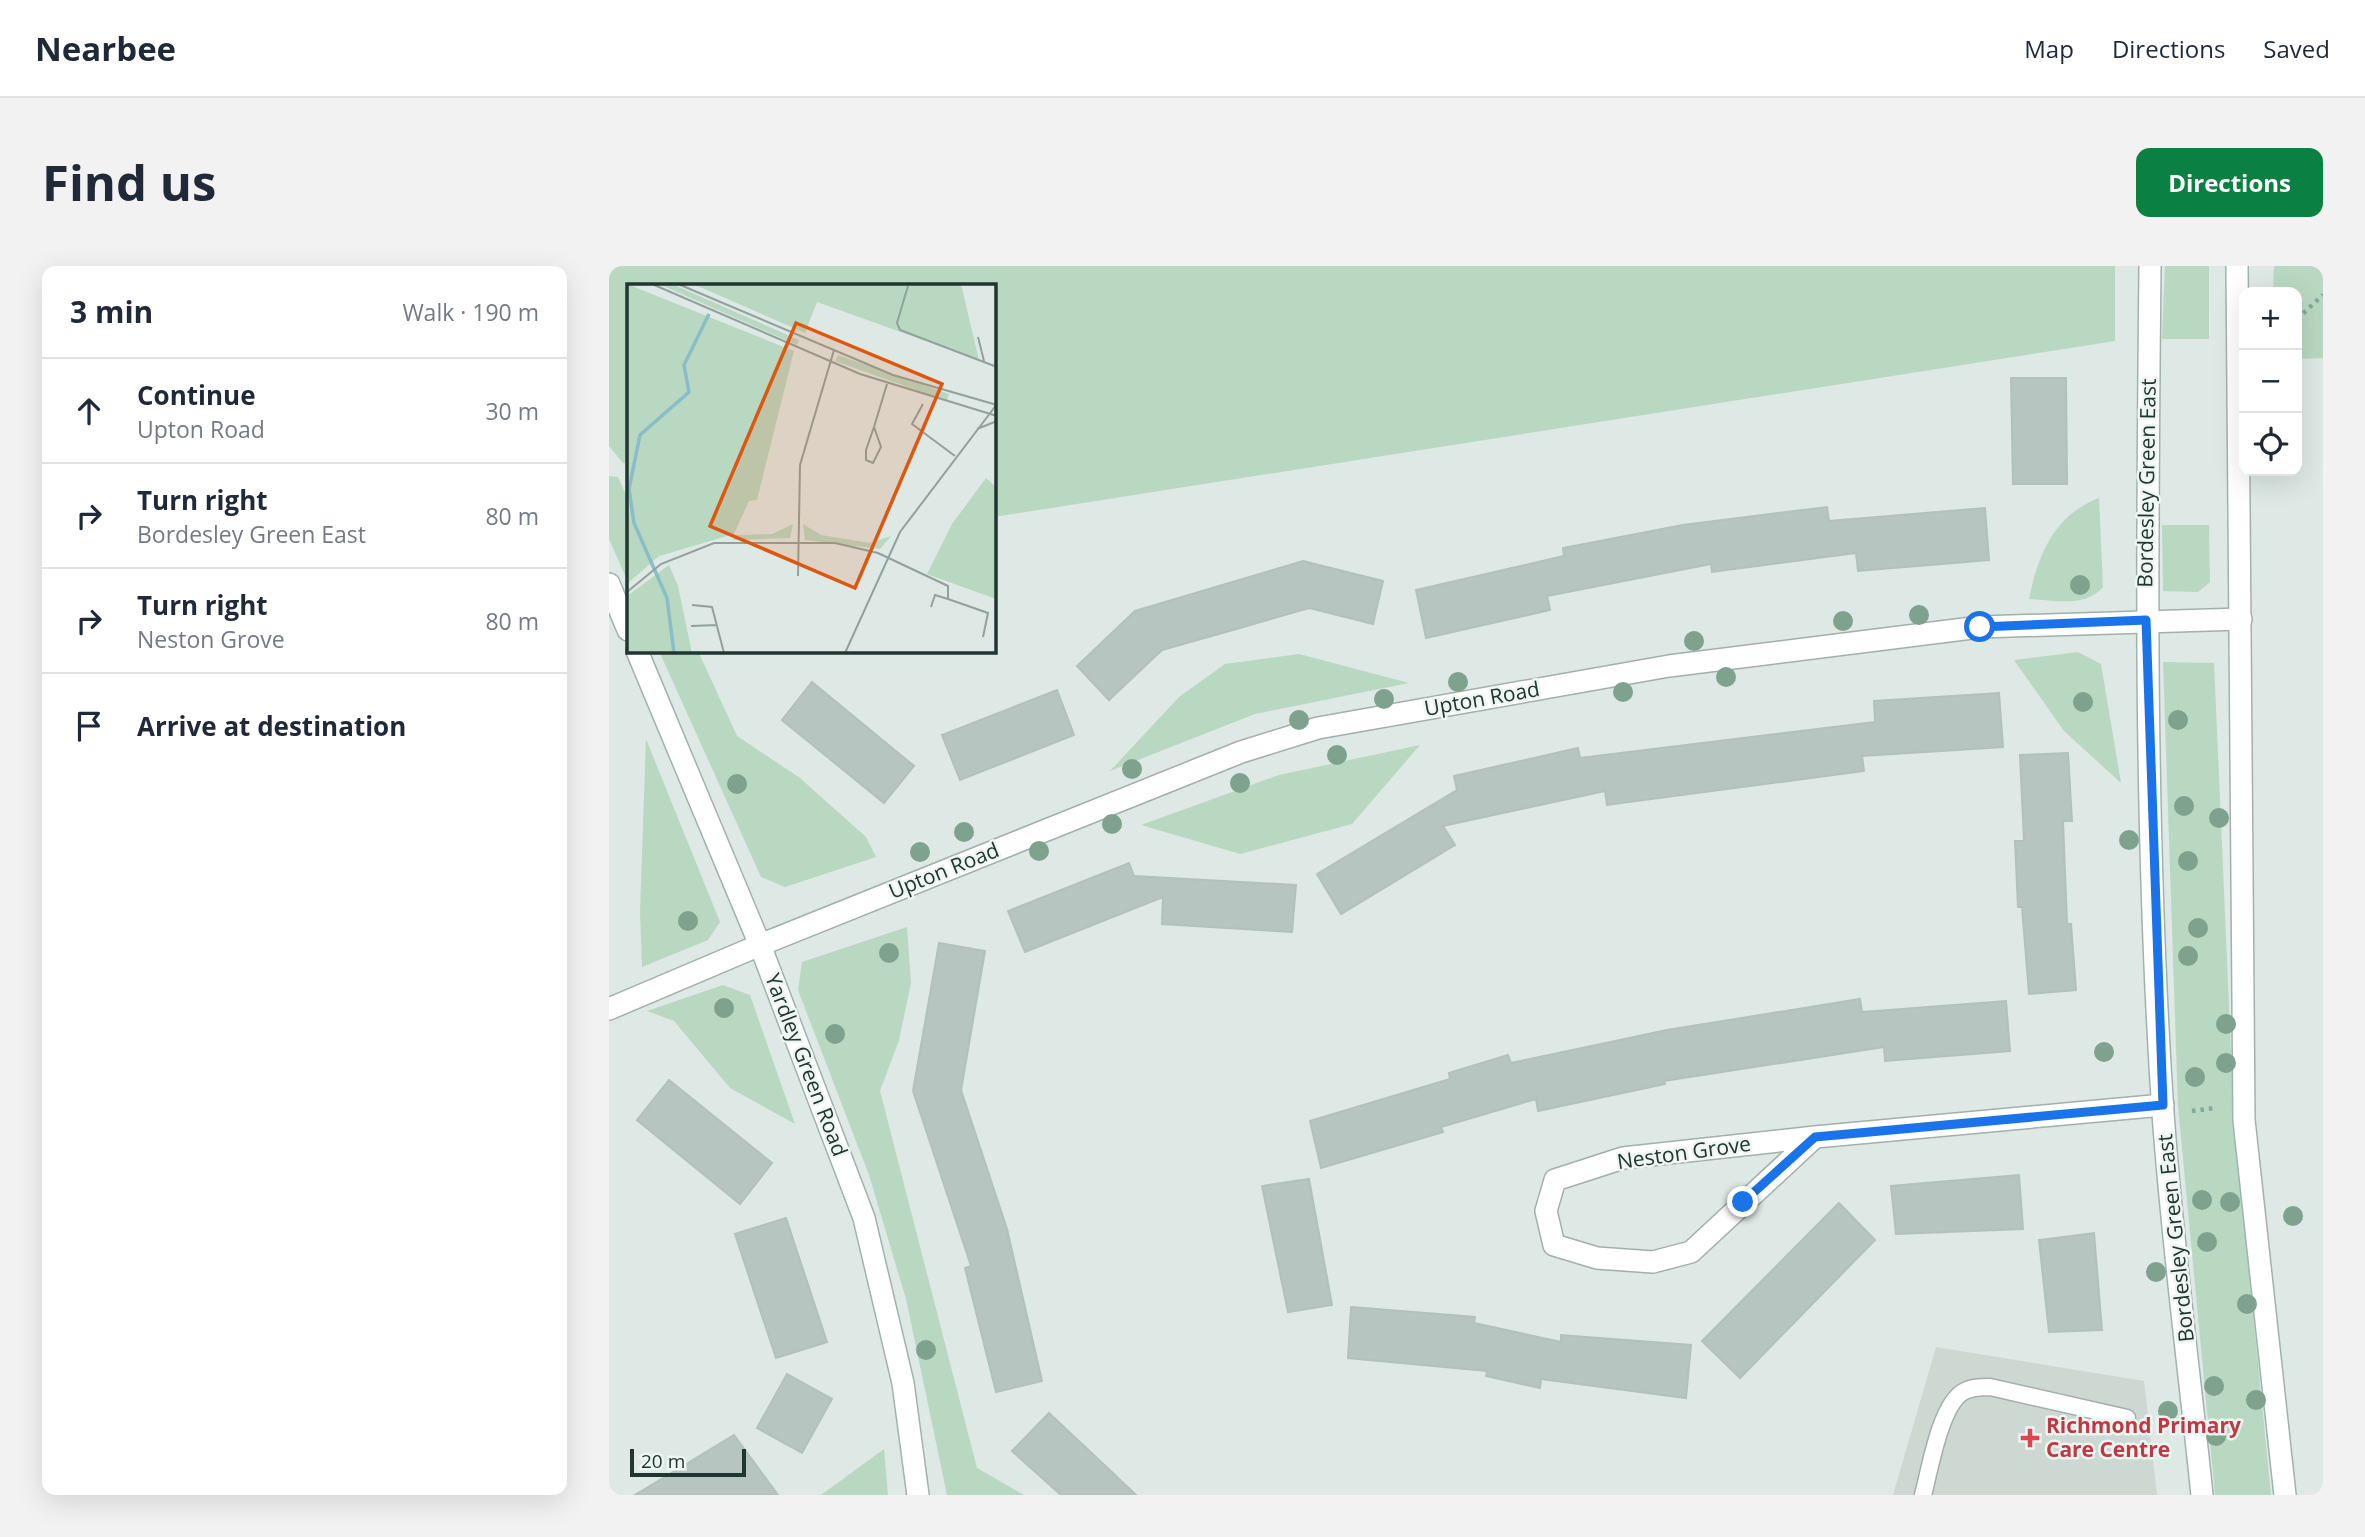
<!DOCTYPE html>
<meta charset="utf-8">
<style>
:root{--surface:#fff;--page:#f2f2f3;--text:#1f2937;--muted:#747a83;--line:#e0e1e3;--accent:#0b8043}
body{margin:0;font-family:"Open Sans",sans-serif;background:var(--page);color:var(--text)}
.controls{position:absolute;right:21px;top:21px;display:grid;overflow:hidden;border-radius:14px;box-shadow:0 7px 28px #0002}
.controls button{width:63px;height:63px;display:grid;place-items:center;padding:0;border:0;border-bottom:2px solid var(--line);background:var(--surface);color:var(--text);font:35px sans-serif}
.scale{position:absolute;left:21px;bottom:18px;width:116px;box-sizing:border-box;padding-left:7px;border:4px solid #213631;border-top:0;font-size:19px;line-height:24px;white-space:nowrap;color:#213631;-webkit-text-stroke:5px #eef5f2;paint-order:stroke}
.stop{position:absolute;width:21px;height:21px;margin:-16px;border:5px solid #1a73e8;border-radius:50%;background:#fff}
.stop.end{background:#1a73e8;border-color:#fff;box-shadow:0 2px 7px #0008}
.list{margin:0;padding:0;list-style:none}
h2{display:flex;justify-content:space-between;align-items:center;height:91px;margin:0;padding:0 28px;font-size:30px}
h2 small{font-size:23px;font-weight:400;color:var(--muted)}
.list li{display:grid;grid-template-columns:46px 1fr auto;gap:21px;align-items:center;box-sizing:border-box;height:105px;padding:0 28px;border-top:2px solid var(--line)}
.list b{display:block;font-size:26px;white-space:nowrap}
.list p{margin:0;font-size:23px;white-space:nowrap;color:var(--muted)}
.list em{font-size:23px;font-style:normal;color:var(--muted)}
.icon{flex:none;width:38px;height:38px;fill:none;stroke:currentColor;stroke-width:2;stroke-linecap:round;stroke-linejoin:round}
.map{position:relative;flex:none;width:1714px;height:1229px;overflow:hidden;border-radius:14px}
header{display:flex;align-items:center;gap:42px;box-sizing:border-box;height:98px;padding:0 35px;background:var(--surface);border-bottom:2px solid var(--line)}
header strong{font-size:33px}
nav{display:flex;gap:38px;margin-inline-start:auto;font-size:24px}
.intro{display:flex;align-items:center;justify-content:space-between;box-sizing:border-box;height:168px;padding:0 42px}
h1{margin:0;font-size:49px}
.button{padding:18px 32px;border-radius:14px;background:var(--accent);color:#fff;font-size:24px;font-weight:700}
main{display:flex;gap:42px;padding:0 42px}
aside{flex:1;background:var(--surface);border-radius:14px;box-shadow:0 7px 28px #0002}
.map>svg:first-child{display:block}
</style>
<header>
<strong>Nearbee</strong>
<nav><a>Map</a><a>Directions</a><a>Saved</a></nav>
</header>
<div class="intro"><h1>Find us</h1><a class="button">Directions</a></div>
<main>
<aside>
<h2>3 min<small>Walk · 190 m</small></h2>
<ul class="list">
<li><svg class="icon" aria-label="ahead" viewBox="0 0 24 24"><path d="M12 20V5M6 11l6-6 6 6"/></svg><div><b>Continue</b><p>Upton Road</p></div><em>30 m</em></li>
<li><svg class="icon" aria-label="right" viewBox="0 0 24 24"><path d="M7 20v-9h11M14 6l5 5-5 5"/></svg><div><b>Turn right</b><p>Bordesley Green East</p></div><em>80 m</em></li>
<li><svg class="icon" aria-label="right" viewBox="0 0 24 24"><path d="M7 20v-9h11M14 6l5 5-5 5"/></svg><div><b>Turn right</b><p>Neston Grove</p></div><em>80 m</em></li>
<li><svg class="icon" aria-label="arrive" viewBox="0 0 24 24"><path d="M6 21V4h12l-3 4 3 4H6"/></svg><div><b>Arrive at destination</b></div></li>
</ul>
</aside>
<div class="map">
<svg width="1714" height="1229" viewBox="0 0 1714 1229">
<rect width="100%" height="100%" fill="#dee8e4"/>
<path fill="#cdd8d3" d="M 1327,1081 L 1535,1115 L 1548,1229 L 1284,1229 Z"/>
<g fill="#b9d8c2">
<path d="M 0,0 L 1506,0 L 1506,75 L 385,251 L 385,19 L 19,19 L 19,198 L 14,197 L 0,180 Z"/>
<path d="M 1556,0 L 1600,0 L 1600,73 L 1553,73 Z"/>
<path d="M 1665,0 L 1714,0 L 1714,92 L 1688,93 L 1688,26 L 1664,26 Z"/>
<path d="M 0,210 L 9,211 L 19,233 L 19,316 L 0,273 Z"/>
<path d="M 1490,232 L 1494,321 C 1476,342 1446,334 1420,333 C 1429,289 1445,249 1490,232 Z"/>
<path d="M 1553,259 L 1600,259 L 1601,316 L 1589,326 L 1554,325 Z"/>
<path d="M 50,385 L 89,385 L 128,470 L 191,512 L 257,571 L 267,591 L 176,621 L 152,611 Z"/>
<path d="M 1469,386 L 1492,398 L 1512,517 L 1455,465 L 1405,394 Z"/>
<path d="M 690,388 L 800,417 L 646,448 L 501,505 L 570,431 L 616,398 Z"/>
<path d="M 1554,396 L 1605,397 L 1625,853 L 1662,1229 L 1606,1229 L 1569,840 Z"/>
<path d="M 37,473 L 111,656 L 99,674 L 33,701 L 31,646 Z"/>
<path d="M 811,479 L 743,558 L 631,588 L 532,559 L 670,509 Z"/>
<path d="M 298,661 L 302,717 L 290,774 L 271,825 L 368,1202 L 415,1229 L 338,1229 L 297,1033 L 260,909 L 189,724 L 193,696 Z"/>
<path d="M 114,719 L 141,729 L 186,858 L 121,822 L 65,755 L 38,745 Z"/>
<path d="M 275,1183 L 279,1229 L 212,1229 Z"/>
</g>
<g fill="#b7c5c0" stroke="#b2c1bb" stroke-width="2">
<path d="M 1402,112 L 1457,112 L 1458,218 L 1404,218 Z"/>
<path d="M 1218,241 L 1220,255 L 1376,242 L 1380,294 L 1249,305 L 1247,287 L 1103,306 L 1102,298 L 938,330 L 941,344 L 817,372 L 807,324 L 955,290 L 954,282 L 1074,259 Z"/>
<path d="M 694,295 L 774,315 L 764,358 L 700,342 L 631,362 L 553,384 L 500,434 L 468,400 L 526,345 Z"/>
<path d="M 203,416 L 305,500 L 275,537 L 173,454 Z"/>
<path d="M 448,424 L 465,469 L 351,514 L 333,469 Z"/>
<path d="M 1390,427 L 1394,481 L 1253,490 L 1255,505 L 998,539 L 996,525 L 834,560 L 846,579 L 732,648 L 708,608 L 848,524 L 845,510 L 969,482 L 971,492 L 1266,456 L 1265,435 Z"/>
<path d="M 1459,487 L 1463,555 L 1454,555 L 1458,658 L 1462,658 L 1467,724 L 1420,728 L 1413,641 L 1409,641 L 1406,575 L 1415,575 L 1411,489 Z"/>
<path d="M 520,597 L 525,610 L 687,619 L 683,666 L 553,658 L 554,631 L 416,686 L 399,645 Z"/>
<path d="M 330,677 L 376,685 L 352,824 L 398,963 L 433,1115 L 387,1126 L 356,1002 L 362,1000 L 304,825 Z"/>
<path d="M 1251,733 L 1253,746 L 1397,735 L 1401,785 L 1276,795 L 1275,781 L 1055,815 L 1056,818 L 929,845 L 927,833 L 832,861 L 834,866 L 712,902 L 701,855 L 841,813 L 840,807 L 899,789 L 902,797 L 1058,764 Z"/>
<path d="M 60,814 L 163,897 L 131,938 L 28,854 Z"/>
<path d="M 1410,909 L 1414,963 L 1287,968 L 1282,920 Z"/>
<path d="M 700,913 L 723,1039 L 679,1046 L 653,920 Z"/>
<path d="M 1230,937 L 1266,974 L 1131,1112 L 1093,1075 Z"/>
<path d="M 177,952 L 218,1076 L 167,1092 L 126,968 Z"/>
<path d="M 1485,967 L 1493,1064 L 1440,1066 L 1430,974 Z"/>
<path d="M 742,1041 L 866,1051 L 865,1057 L 952,1076 L 952,1069 L 1082,1079 L 1077,1132 L 932,1113 L 931,1122 L 877,1110 L 878,1105 L 739,1092 Z"/>
<path d="M 178,1108 L 223,1133 L 193,1187 L 148,1162 Z"/>
<path d="M 440,1147 L 489,1193 L 527,1229 L 452,1229 L 403,1185 Z"/>
<path d="M 125,1169 L 169,1229 L 26,1229 Z"/>
</g>
<g fill="none" stroke-linecap="round" stroke-linejoin="round">
<g stroke="#a2afab" stroke-width="19">
<path id="lane" d="M 1314,1229 C 1321,1203 1331,1140 1354,1126 C 1362,1121 1372,1121 1381,1121 L 1518,1152"/>
</g>
<g stroke="#a2afab" stroke-width="24">
<g id="street">
<path d="M 0,743 L 151,679 L 632,486 L 709,462 L 1060,400 L 1371,361 L 1632,353"/>
<path d="M 1206,871 L 1082,986 L 1044,996 L 988,992 L 945,979 L 937,945 L 946,914 L 1014,892 L 1206,871 L 1554,839"/>
</g>
</g>
<g stroke="#9fb3ac" stroke-width="24">
<g id="secondary">
<path d="M 1541,0 C 1538,282 1535,565 1554,847 C 1563,975 1580,1102 1593,1229"/>
<path d="M 1628,0 L 1635,854 L 1676,1229"/>
<path d="M 0,318 L 19,364"/>
<path d="M 28,385 L 151,679 L 255,952 L 294,1117 L 309,1229"/>
</g>
</g>
<g stroke="#82a99d" stroke-width="4.5" stroke-dasharray="3.5 5" stroke-linecap="butt">
<path d="M 1688,53 L 1714,29"/>
<path d="M 1583,845 L 1606,842"/>
</g>
<use href="#lane" stroke="#fff" stroke-width="16"/>
<use href="#street" stroke="#fff" stroke-width="21"/>
<use href="#secondary" stroke="#fff" stroke-width="21"/>
</g>
<g fill="#7ea28e">
<circle cx="1471" cy="319" r="10"/>
<circle cx="1310" cy="349" r="10"/>
<circle cx="1234" cy="355" r="10"/>
<circle cx="1085" cy="375" r="10"/>
<circle cx="1117" cy="411" r="10"/>
<circle cx="849" cy="416" r="10"/>
<circle cx="1014" cy="426" r="10"/>
<circle cx="775" cy="433" r="10"/>
<circle cx="1474" cy="436" r="10"/>
<circle cx="690" cy="454" r="10"/>
<circle cx="1569" cy="454" r="10"/>
<circle cx="728" cy="489" r="10"/>
<circle cx="523" cy="503" r="10"/>
<circle cx="631" cy="517" r="10"/>
<circle cx="128" cy="518" r="10"/>
<circle cx="1575" cy="540" r="10"/>
<circle cx="1610" cy="552" r="10"/>
<circle cx="503" cy="558" r="10"/>
<circle cx="355" cy="566" r="10"/>
<circle cx="1520" cy="574" r="10"/>
<circle cx="430" cy="585" r="10"/>
<circle cx="311" cy="586" r="10"/>
<circle cx="1579" cy="595" r="10"/>
<circle cx="79" cy="655" r="10"/>
<circle cx="1589" cy="662" r="10"/>
<circle cx="280" cy="687" r="10"/>
<circle cx="1579" cy="690" r="10"/>
<circle cx="115" cy="742" r="10"/>
<circle cx="1617" cy="758" r="10"/>
<circle cx="226" cy="768" r="10"/>
<circle cx="1495" cy="786" r="10"/>
<circle cx="1617" cy="797" r="10"/>
<circle cx="1586" cy="811" r="10"/>
<circle cx="1593" cy="934" r="10"/>
<circle cx="1621" cy="936" r="10"/>
<circle cx="1684" cy="950" r="10"/>
<circle cx="1598" cy="976" r="10"/>
<circle cx="1547" cy="1006" r="10"/>
<circle cx="1638" cy="1038" r="10"/>
<circle cx="317" cy="1084" r="10"/>
<circle cx="1605" cy="1120" r="10"/>
<circle cx="1647" cy="1134" r="10"/>
<circle cx="1559" cy="1145" r="10"/>
<circle cx="1607" cy="1170" r="10"/>
</g>
<g fill="none" stroke-linecap="round" stroke-linejoin="round">
<path stroke="#1a73e8" stroke-width="9" d="M 1134,936 L 1206,871 L 1554,839 L 1537,354 L 1371,361"/>
</g>
<path fill="#e0444e" stroke="#eef5f2" stroke-width="2.5" d="M1417.5 1161.5h7v7h7v7h-7v7h-7v-7h-7v-7h7z"/>
<g text-anchor="middle" stroke-width="5" stroke-linejoin="round" paint-order="stroke">
<g font-size="21" fill="#213631" stroke="#eef5f2">
<text transform="translate(1538 217) rotate(-89)" y="7">Bordesley Green East</text>
<text transform="translate(873 433) rotate(-10)" y="7">Upton Road</text>
<text transform="translate(335 605) rotate(-22)" y="7">Upton Road</text>
<text transform="translate(197 799) rotate(69)" y="7">Yardley Green Road</text>
<text transform="translate(1075 887) rotate(-8)" y="7">Neston Grove</text>
<text transform="translate(1567 972) rotate(-96)" y="7">Bordesley Green East</text>
</g>
<g font-size="21" font-weight="bold" fill="#be3a42" stroke="#eef5f2" text-anchor="start">
<text x="1437" y="1167">Richmond Primary<tspan x="1437" dy="24">Care Centre</tspan></text>
</g>
</g>
<g transform="translate(18 18)">
<rect width="369" height="369" fill="#dee8e4"/>
<path d="M 0,0 L 167,67 L 130,216 L 122,217 L 107,250 L 32,272 L 0,300 ZM 32,0 L 45,0 L 172,56 L 170,61 ZM 66,0 L 334,0 L 352,76 L 190,18 L 178,49 ZM 211,71 L 322,110 L 320,117 L 208,77 ZM 359,194 L 369,203 L 369,315 L 300,290 L 325,240 ZM 166,240 L 163,254 L 106,256 L 108,251 L 145,250 ZM 176,240 L 194,251 L 243,259 L 264,252 L 253,265 L 178,256 ZM 42,281 L 51,302 L 65,369 L 0,369 L 0,312 Z" fill="#b9d8c2"/>
<path fill="none" stroke="#8bbdc9" stroke-width="3.5" d="M 47,369 L 40,314 L 7,239 L 2,205 L 13,151 L 62,108 L 57,81 L 82,30"/>
<path fill="none" stroke="#92a19c" stroke-width="2" d="M 25,0 L 233,90 L 370,132M 51,0 L 266,91 L 370,121M 281,2 L 270,39 L 273,46 L 370,83M 351,53 L 357,77M 296,120 L 285,140 L 328,172M 247,143 L 254,163 L 246,179 L 239,176 L 239,166 L 247,143 L 260,100M 350,145 L 370,137M 171,292 L 173,181 L 207,66M 0,308 L 34,280 L 87,259 L 208,259 L 251,269 L 321,302 L 321,315 L 361,329 L 356,353M 65,321 L 85,323 L 97,369M 304,323 L 308,311 L 321,315M 64,342 L 90,341M 218,369 L 273,248 L 370,120"/>
<path fill="#de570e" fill-opacity="0.15" stroke="#de570e" stroke-width="3.5" d="M 169,39 L 315,100 L 228,304 L 83,242 Z"/>
<rect width="369" height="369" fill="none" stroke="#213631" stroke-width="3.5"/>
</g>
</svg>
<div class="controls">
<button>+</button>
<button>−</button>
<button><svg class="icon" aria-label="locate" viewBox="0 0 24 24"><circle cx="12" cy="12" r="6"/><path d="M12 2v4M12 18v4M2 12h4M18 12h4"/></svg></button>
</div>
<div class="scale">20 m</div>
<div class="stop" style="left:1371px;top:361px"></div>
<div class="stop end" style="left:1134px;top:936px"></div>
</div>
</main>
